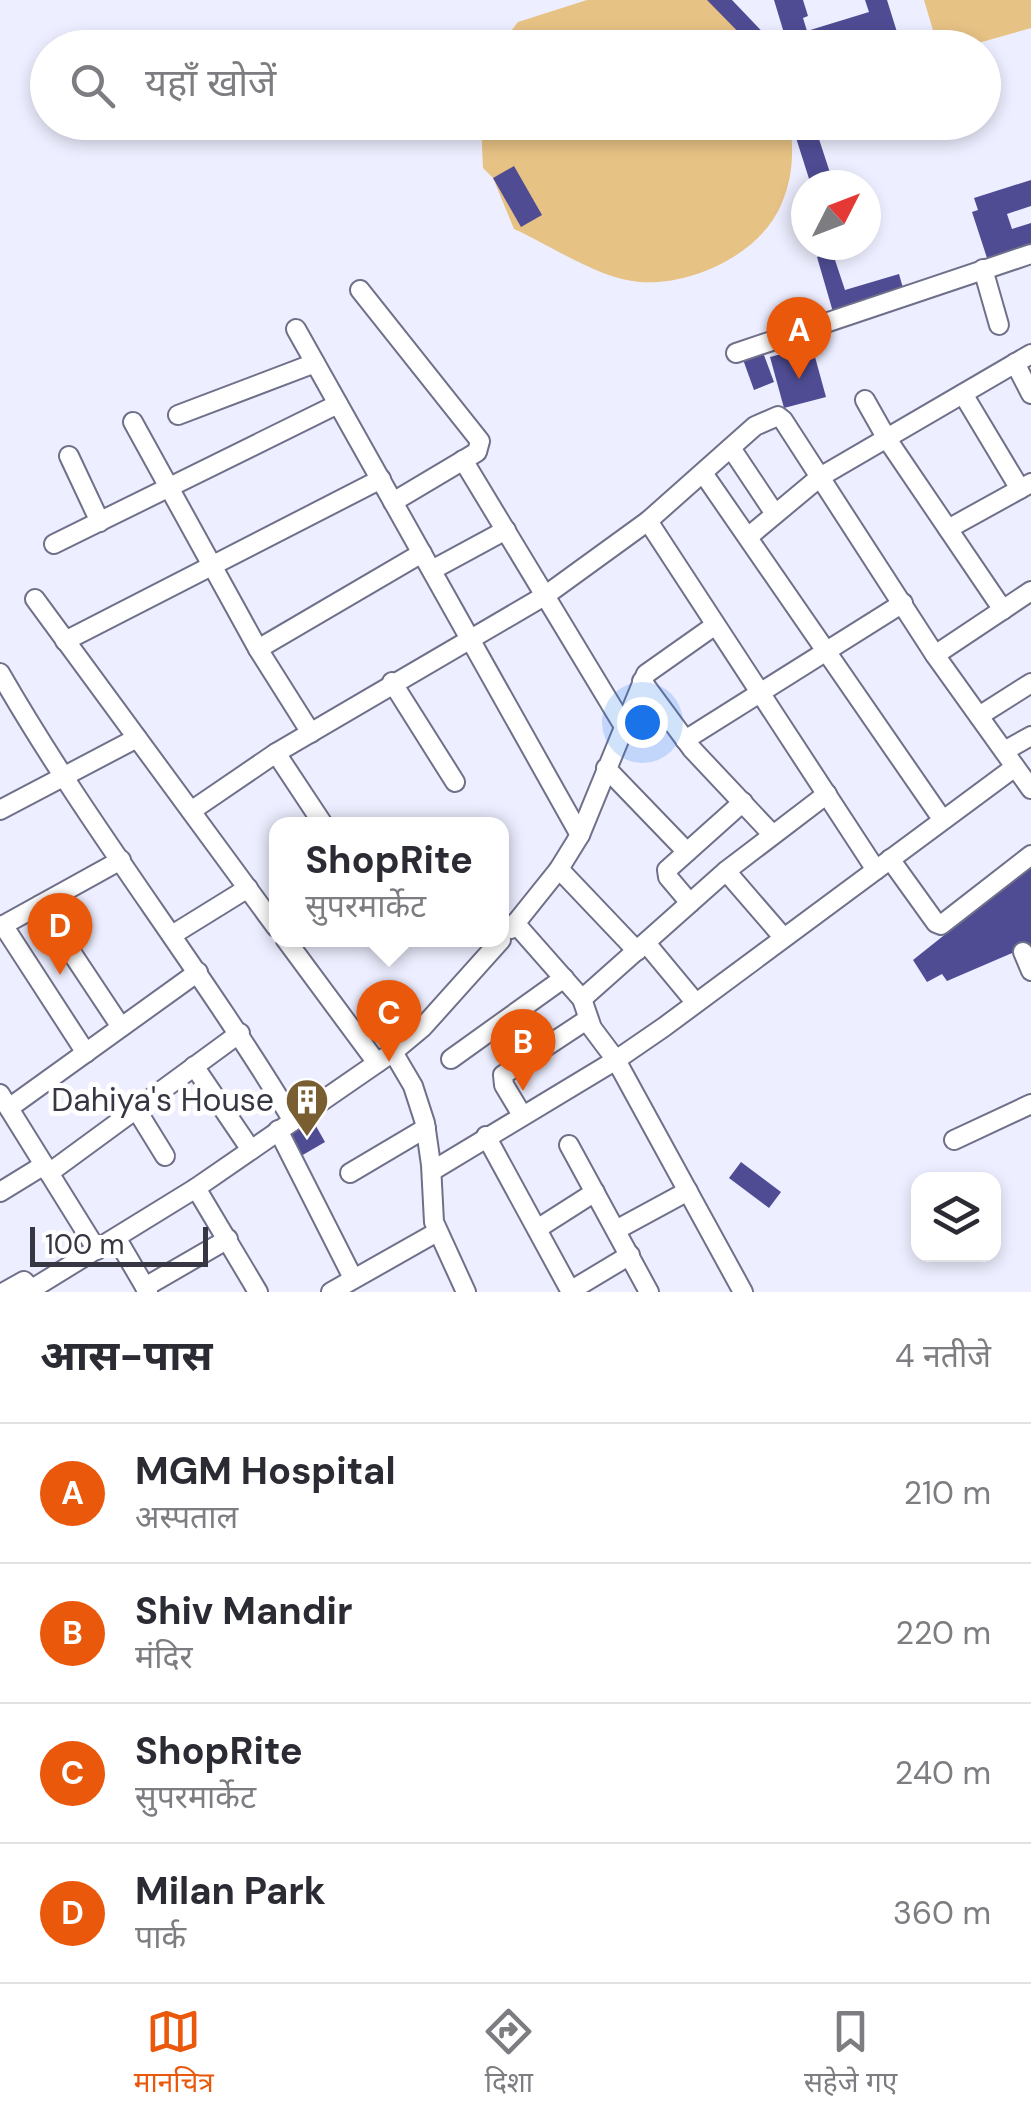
<!DOCTYPE html>
<html lang="hi">
<meta charset="utf-8">
<style>
:root{--surface:#fff;--page:#f7f7f7;--text:#2b2b33;--muted:#7c7c81;--line:#e1e1e2;--accent:#ea580c}
body{margin:0;font-family:"DM Sans","Noto Sans Devanagari",sans-serif;background:var(--page);color:var(--text)}
.controls{position:absolute;right:30px;bottom:30px;display:grid;overflow:hidden;border-radius:20px;box-shadow:0 5px 15px #0003}
.controls button{width:90px;height:90px;display:grid;place-items:center;padding:0;border:0;border-bottom:2px solid var(--line);background:var(--surface);color:var(--text);font:50px sans-serif}
.compass{position:absolute;left:791px;top:170px;width:90px;height:90px;border-radius:50%;background:var(--surface);box-shadow:0 5px 15px #0003;rotate:48deg}
.scale{position:absolute;left:30px;bottom:25px;width:178px;box-sizing:border-box;padding-left:10px;border:5px solid #363742;border-top:0;font-size:28px;line-height:35px;white-space:nowrap;color:#363742;-webkit-text-stroke:8px #fff;paint-order:stroke}
.you{position:absolute;left:642px;top:722px;width:35px;height:35px;margin:-25px;border:8px solid #fff;border-radius:50%;background:#1a73e8;box-shadow:0 0 0 15px #1a73e833}
.badge{display:grid;place-items:center;width:65px;height:65px;border-radius:50%;background:var(--accent);color:#fff;font-size:32px;font-weight:700}
.pin{position:absolute;translate:-50% -82px;filter:drop-shadow(0 2px 5px #0008)}
.pin::after{content:'';position:absolute;top:52px;width:35px;height:30px;background:inherit;clip-path:polygon(0 0,100% 0,50% 100%)}
.popup{position:absolute;left:269px;top:817px;width:240px;height:130px;box-sizing:border-box;display:grid;place-content:center;border-radius:20px;background:var(--surface);filter:drop-shadow(0 2px 8px #0005);font-size:32px;white-space:nowrap;color:var(--muted)}
.popup b{font-size:38px;color:var(--text)}
.popup::after{content:'';position:absolute;left:50%;top:100%;margin-left:-20px;border:20px solid transparent;border-top-color:var(--surface)}
.list{margin:0;padding:0;list-style:none}
h2{display:flex;justify-content:space-between;align-items:center;height:130px;margin:0;padding:0 40px;font-size:42px}
h2 small{font-size:32px;font-weight:400;color:var(--muted)}
.list li{display:grid;grid-template-columns:65px 1fr auto;gap:30px;align-items:center;box-sizing:border-box;height:140px;padding:0 40px;border-top:2px solid var(--line)}
.list b{display:block;font-size:38px;white-space:nowrap}
.list p{margin:0;font-size:32px;white-space:nowrap;color:var(--muted)}
.list em{font-size:32px;font-style:normal;color:var(--muted)}
.icon{flex:none;width:55px;height:55px;fill:none;stroke:currentColor;stroke-width:2;stroke-linecap:round;stroke-linejoin:round}
.map{position:relative;flex:none;width:1031px;height:1292px;overflow:hidden}
.search{position:absolute;background:var(--surface);box-shadow:0 5px 15px #0003;left:30px;right:30px;top:30px;height:110px;display:flex;align-items:center;gap:25px;box-sizing:border-box;padding:0 35px;border-radius:55px;color:var(--muted);font-size:38px}
.sheet{height:690px;background:var(--surface)}
nav{display:flex;justify-content:space-around;align-items:center;box-sizing:border-box;height:140px;border-top:2px solid var(--line);background:var(--surface);font-size:28px;color:var(--muted)}
nav a{display:grid;justify-items:center;gap:5px}
nav .on{color:var(--accent)}
.map>svg:first-child{display:block}
</style>
<div class="map">
<svg width="1031" height="1292" viewBox="0 0 1031 1292">
<rect width="100%" height="100%" fill="#edeeff"/>
<g fill="#e7c285">
<path d="M 587,0 L 710,0 L 757,48 L 498,48 L 518,22 Z"/>
<path d="M 924,0 L 1031,0 L 1031,28 L 964,47 L 938,47 Z"/>
<path d="M 481,123 L 790,123 C 794,151 793,178 781,205 C 760,254 692,286 640,282 C 599,279 552,246 514,229 L 493,178 L 483,168 Z"/>
</g>
<g fill="#4f4c94">
<path d="M 707,0 L 732,0 L 777,47 L 787,43 L 774,0 L 803,0 L 808,16 L 803,18 L 807,31 L 869,12 L 865,0 L 887,0 L 902,48 L 879,48 L 874,32 L 825,48 L 754,48 Z"/>
<path d="M 791,122 L 857,122 L 818,136 L 834,185 L 811,185 Z"/>
<path d="M 514,166 L 542,215 L 521,227 L 493,178 Z"/>
<path d="M 1031,180 L 1031,206 L 1007,214 L 1012,229 L 1031,223 L 1031,246 L 987,258 L 972,212 L 978,210 L 974,198 Z"/>
<path d="M 825,245 L 850,245 L 832,251 L 845,290 L 899,274 L 903,288 L 833,312 L 817,257 L 824,255 L 821,249 Z"/>
<path d="M 812,346 L 826,397 L 784,408 L 770,357 Z"/>
<path d="M 761,347 L 774,382 L 754,390 L 741,354 Z"/>
<path d="M 1031,866 L 1031,945 L 947,981 L 942,974 L 927,982 L 913,960 Z"/>
<path d="M 312,1119 L 325,1142 L 301,1156 L 288,1133 Z"/>
<path d="M 741,1162 L 781,1192 L 769,1208 L 729,1178 Z"/>
</g>
<g fill="none" stroke-linecap="round" stroke-linejoin="round">
<g stroke="#6f7089" stroke-width="22">
<g id="minor">
<path d="M 983,269 L 999,325"/>
<path d="M 360,290 L 480,441 L 477,452 L 393,502"/>
<path d="M 296,329 L 580,835"/>
<path d="M 736,353 L 1031,254"/>
<path d="M 1015,363 L 1031,394"/>
<path d="M 963,394 L 1020,489"/>
<path d="M 865,400 L 887,439 L 1003,610"/>
<path d="M 178,415 L 315,363"/>
<path d="M 133,422 L 258,649 L 311,733"/>
<path d="M 731,448 L 775,514"/>
<path d="M 69,456 L 100,522"/>
<path d="M 463,460 L 625,728"/>
<path d="M 703,473 L 942,819"/>
<path d="M 648,521 L 876,870"/>
<path d="M 948,529 L 1031,483"/>
<path d="M 748,537 L 820,477 L 1031,354"/>
<path d="M 54,544 L 338,404"/>
<path d="M 432,570 L 506,530"/>
<path d="M 35,599 L 276,927"/>
<path d="M 65,641 L 381,479"/>
<path d="M 258,649 L 422,553"/>
<path d="M 935,655 L 1031,591"/>
<path d="M 0,673 C 89,828 201,968 293,1121"/>
<path d="M 642,681 L 692,749 L 772,834"/>
<path d="M 392,682 L 455,782"/>
<path d="M 979,716 L 1031,683"/>
<path d="M 685,740 L 903,603"/>
<path d="M 1004,751 L 1031,736"/>
<path d="M 276,753 L 323,824"/>
<path d="M 606,768 L 687,852"/>
<path d="M 0,810 L 137,738"/>
<path d="M 191,811 L 276,753 L 546,595 L 648,521 L 755,426 L 778,416 L 783,420 L 935,655 L 1031,789"/>
<path d="M 890,859 L 936,923 L 941,925 L 1031,855"/>
<path d="M 559,869 L 637,951"/>
<path d="M 726,871 L 783,937"/>
<path d="M 690,903 L 668,877 L 667,870 L 743,802"/>
<path d="M 40,905 L 121,1027"/>
<path d="M 515,923 L 582,999 L 592,1028 L 616,1060 L 743,1292"/>
<path d="M 3,925 L 86,1053"/>
<path d="M 0,927 L 121,860"/>
<path d="M 511,929 L 559,869 L 580,835 L 646,674 L 714,626"/>
<path d="M 172,935 L 248,888"/>
<path d="M 286,940 L 377,1063"/>
<path d="M 646,943 L 695,1002"/>
<path d="M 1023,952 L 1031,971"/>
<path d="M 582,999 L 726,871 L 827,794"/>
<path d="M 393,1052 L 413,1086 L 425,1123 L 431,1165 L 434,1222 L 466,1292"/>
<path d="M 451,1059 L 564,978"/>
<path d="M 194,1066 L 251,1150"/>
<path d="M 0,1094 L 97,1250"/>
<path d="M 9,1108 L 198,972"/>
<path d="M 136,1109 L 165,1156"/>
<path d="M 522,1115 L 504,1085 L 503,1075 L 588,1019"/>
<path d="M 278,1130 L 353,1278"/>
<path d="M 486,1136 L 571,1292"/>
<path d="M 954,1140 L 1031,1104"/>
<path d="M 569,1145 L 649,1292"/>
<path d="M 432,1171 L 616,1060 L 664,1027 L 1015,767"/>
<path d="M 49,1173 L 240,1033"/>
<path d="M 350,1173 L 426,1128"/>
<path d="M 196,1188 L 258,1292"/>
<path d="M 0,1192 L 44,1165"/>
<path d="M 537,1229 L 595,1192"/>
<path d="M 616,1230 L 688,1191"/>
<path d="M 117,1239 L 148,1292"/>
<path d="M 145,1287 L 228,1239"/>
<path d="M 32,1289 L 196,1188 L 393,1052 L 423,1027 L 501,940"/>
<path d="M 570,1291 L 630,1255"/>
<path d="M 4,1292 L 24,1281 L 34,1292"/>
<path d="M 331,1292 L 437,1232"/>
</g>
</g>
<use href="#minor" stroke="#fff" stroke-width="18"/>
</g>
<defs>
<g id="building-pin" transform="scale(2.25)"><path d="M0 17L-7.5 6A9.5 9.5 0 1 1 7.5 6Z" fill="#785e30" stroke="#fff"/><path d="M-4-6H4V6H1V3H-1V6H-4ZM-2.5-4.3h1.7v1.8h-1.7ZM.8-4.3h1.7v1.8H.8ZM-2.5-1h1.7V.8h-1.7ZM.8-1h1.7V.8H.8Z" fill="#fff"/></g>
</defs>
<g fill-rule="evenodd">
<use href="#building-pin" x="307" y="1100"/>
</g>
<g text-anchor="middle" stroke-width="10" stroke-linejoin="round" paint-order="stroke">
<g font-size="32" fill="#363742" stroke="#fff" text-anchor="end">
<text x="274" y="1111">Dahiya's House</text>
</g>
</g>
</svg>
<div class="controls">
<button><svg class="icon" aria-label="layers" viewBox="0 0 24 24"><path d="M12 4l9 5-9 5-9-5zM3 14l9 5 9-5"/></svg></button>
</div>
<svg class="compass" viewBox="-18 -18 36 36"><path d="M0-13l5 13h-10z" fill="#e53935"/><path d="M0 13l5-13h-10z" fill="#7c7c81"/></svg>
<div class="scale">100 m</div>
<div class="you"></div>
<div class="pin badge" style="left:799px;top:379px">A</div>
<div class="pin badge" style="left:523px;top:1091px">B</div>
<div class="pin badge" style="left:389px;top:1062px">C</div>
<div class="popup"><b>ShopRite</b>सुपरमार्केट</div>
<div class="pin badge" style="left:60px;top:975px">D</div>
<div class="search"><svg class="icon" aria-label="search" viewBox="0 0 24 24"><circle cx="10" cy="10" r="6"/><path d="M15 15l6 6"/></svg>यहाँ खोजें</div>
</div>
<section class="sheet">
<h2>आस-पास<small>4 नतीजे</small></h2>
<ul class="list">
<li><span class="badge">A</span><div><b>MGM Hospital</b><p>अस्पताल</p></div><em>210 m</em></li>
<li><span class="badge">B</span><div><b>Shiv Mandir</b><p>मंदिर</p></div><em>220 m</em></li>
<li><span class="badge">C</span><div><b>ShopRite</b><p>सुपरमार्केट</p></div><em>240 m</em></li>
<li><span class="badge">D</span><div><b>Milan Park</b><p>पार्क</p></div><em>360 m</em></li>
</ul>
</section>
<nav>
<a class="on"><svg class="icon" aria-label="map" viewBox="0 0 24 24"><path d="M3 6l6-2 6 2 6-2v14l-6 2-6-2-6 2zM9 4v14M15 6v14"/></svg>मानचित्र</a>
<a><svg class="icon" aria-label="directions" viewBox="0 0 24 24"><path d="M12 3l9 9-9 9-9-9zM9 14v-3h6M13 9l2 2-2 2"/></svg>दिशा</a>
<a><svg class="icon" aria-label="saved" viewBox="0 0 24 24"><path d="M7 4h10v16l-5-4-5 4z"/></svg>सहेजे गए</a>
</nav>
